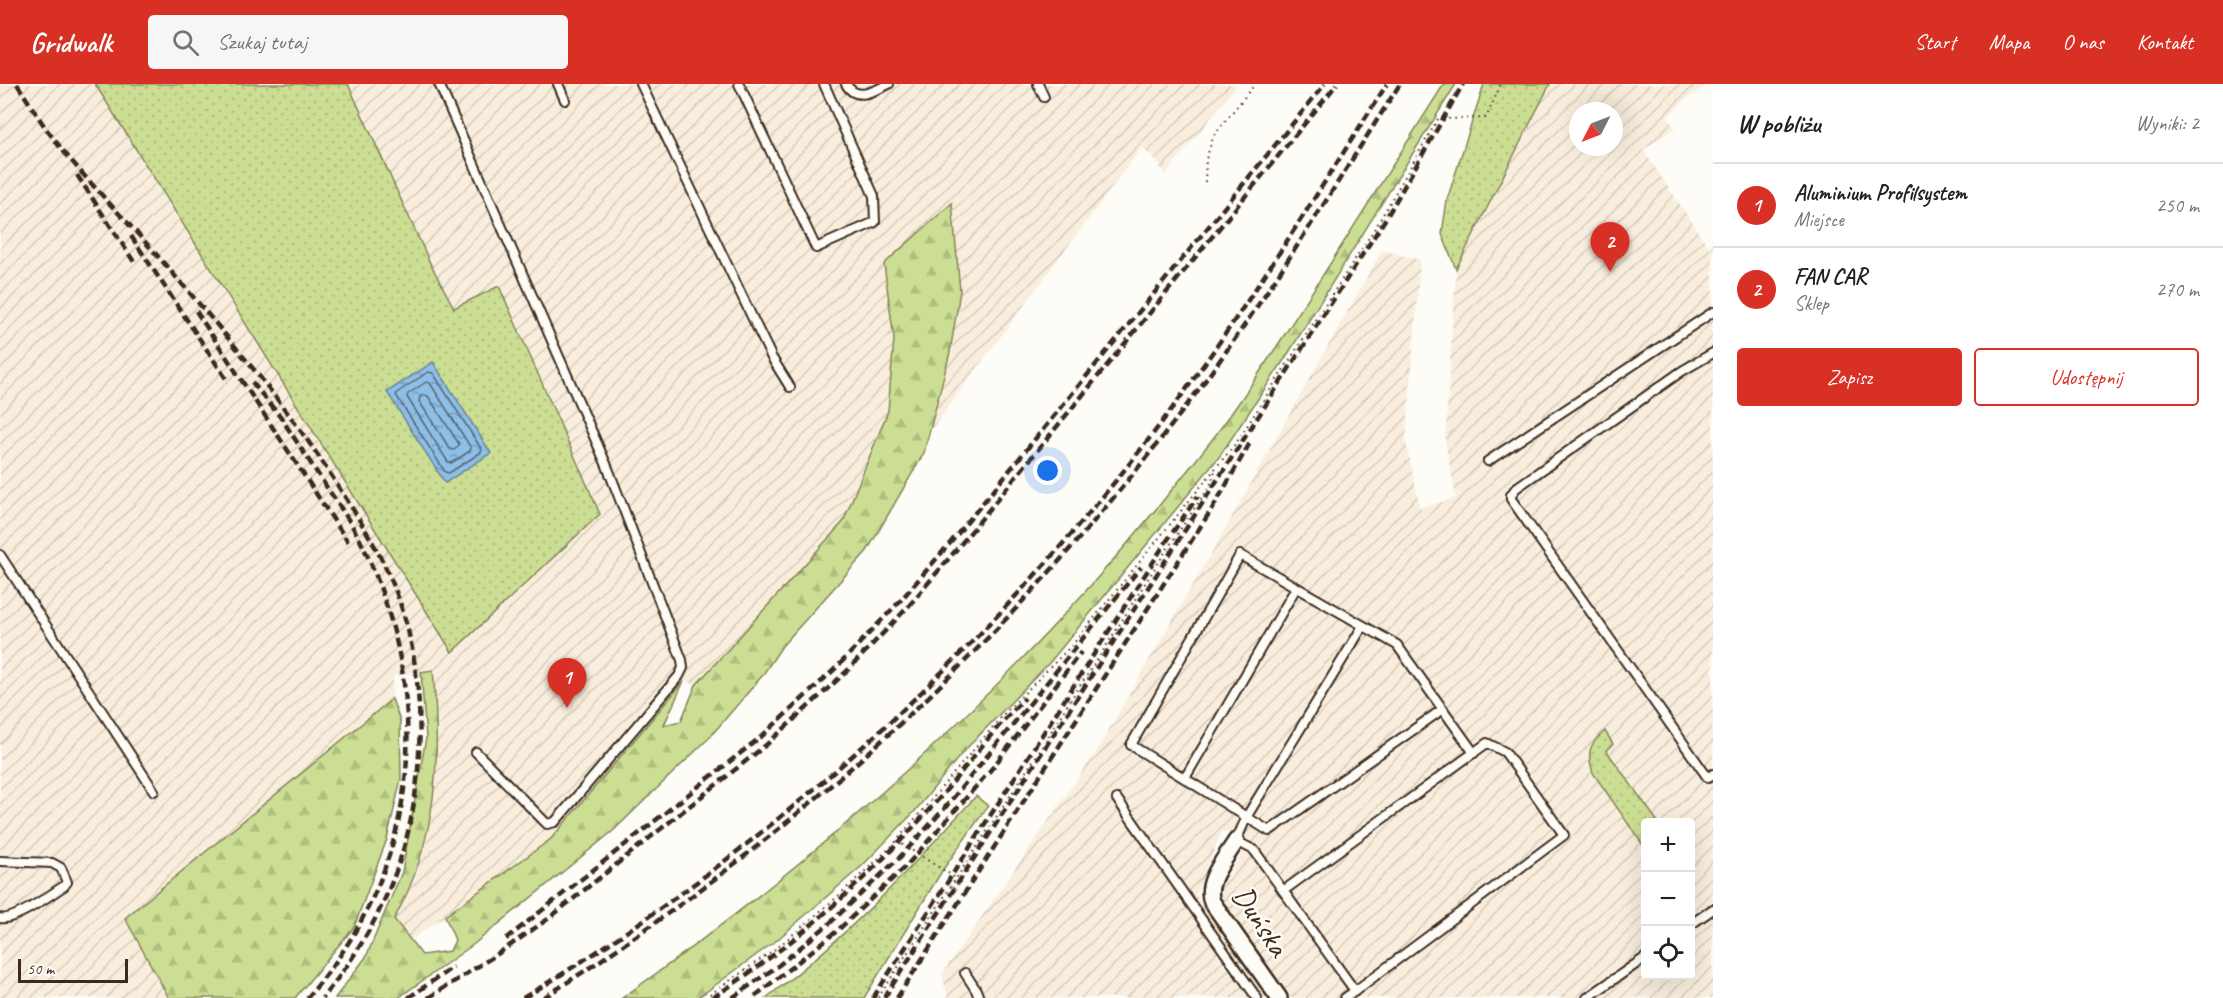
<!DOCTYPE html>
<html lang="pl">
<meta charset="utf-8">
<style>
:root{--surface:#fff;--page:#f6f6f6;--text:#202124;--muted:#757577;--line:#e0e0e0;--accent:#d93025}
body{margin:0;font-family:Caveat,sans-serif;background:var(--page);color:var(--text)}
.controls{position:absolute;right:18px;bottom:18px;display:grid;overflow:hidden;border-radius:6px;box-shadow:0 6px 24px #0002}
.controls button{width:54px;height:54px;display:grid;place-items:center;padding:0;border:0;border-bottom:2px solid var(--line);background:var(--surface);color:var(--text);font:30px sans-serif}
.compass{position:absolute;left:1569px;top:18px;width:54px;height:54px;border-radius:50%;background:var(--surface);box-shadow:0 6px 24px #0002;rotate:228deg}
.scale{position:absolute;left:18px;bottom:15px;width:110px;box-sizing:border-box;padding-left:6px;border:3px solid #3b2a1e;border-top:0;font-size:16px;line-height:21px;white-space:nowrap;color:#3b2a1e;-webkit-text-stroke:4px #fdfcf7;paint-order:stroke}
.you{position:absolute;left:1048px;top:387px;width:21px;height:21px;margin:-15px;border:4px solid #fff;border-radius:50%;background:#1a73e8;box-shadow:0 0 0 9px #1a73e833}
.badge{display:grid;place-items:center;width:39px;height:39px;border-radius:50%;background:var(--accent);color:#fff;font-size:20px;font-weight:700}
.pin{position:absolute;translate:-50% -50px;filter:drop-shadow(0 2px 3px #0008)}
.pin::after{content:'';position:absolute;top:32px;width:21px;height:18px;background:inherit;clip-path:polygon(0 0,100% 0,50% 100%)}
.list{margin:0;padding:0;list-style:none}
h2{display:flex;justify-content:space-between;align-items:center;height:78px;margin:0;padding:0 24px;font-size:26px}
h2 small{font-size:20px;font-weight:400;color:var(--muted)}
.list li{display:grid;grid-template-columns:39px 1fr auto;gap:18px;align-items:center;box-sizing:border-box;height:84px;padding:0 24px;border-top:2px solid var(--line)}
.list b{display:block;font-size:22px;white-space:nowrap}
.list p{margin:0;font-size:20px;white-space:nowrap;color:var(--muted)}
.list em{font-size:20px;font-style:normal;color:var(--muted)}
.actions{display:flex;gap:12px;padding:18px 24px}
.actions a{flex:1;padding:14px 0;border:2px solid var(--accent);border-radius:6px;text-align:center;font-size:21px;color:var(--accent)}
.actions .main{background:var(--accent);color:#fff}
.icon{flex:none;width:33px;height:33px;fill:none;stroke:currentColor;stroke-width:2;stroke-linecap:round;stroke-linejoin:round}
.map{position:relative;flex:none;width:1713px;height:914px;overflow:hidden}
header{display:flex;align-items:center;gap:36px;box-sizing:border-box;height:84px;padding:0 30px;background:var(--accent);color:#fff}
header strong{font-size:28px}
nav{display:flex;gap:33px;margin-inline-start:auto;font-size:21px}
.search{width:420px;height:54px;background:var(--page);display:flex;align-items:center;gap:15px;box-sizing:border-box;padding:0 21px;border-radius:6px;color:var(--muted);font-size:22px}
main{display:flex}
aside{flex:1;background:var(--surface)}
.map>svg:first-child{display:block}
</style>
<header>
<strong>Gridwalk</strong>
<div class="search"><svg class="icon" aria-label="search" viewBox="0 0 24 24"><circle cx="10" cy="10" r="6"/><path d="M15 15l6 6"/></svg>Szukaj tutaj</div>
<nav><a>Start</a><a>Mapa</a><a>O nas</a><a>Kontakt</a></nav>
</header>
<main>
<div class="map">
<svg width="1713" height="914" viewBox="0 0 1713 914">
<defs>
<pattern id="industrial-furrows" width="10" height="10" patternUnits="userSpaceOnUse" patternTransform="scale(1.5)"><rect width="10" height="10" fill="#f9eedd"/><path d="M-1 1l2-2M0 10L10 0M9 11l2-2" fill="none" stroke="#d6ccbd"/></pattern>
<pattern id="grass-dots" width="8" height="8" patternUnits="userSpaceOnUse" patternTransform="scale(1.5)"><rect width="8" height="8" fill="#cbde93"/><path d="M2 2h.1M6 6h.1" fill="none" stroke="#afbf7e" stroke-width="1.8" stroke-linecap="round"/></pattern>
<pattern id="forest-firs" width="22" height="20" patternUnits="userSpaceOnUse" patternTransform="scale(1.5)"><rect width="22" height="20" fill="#cbde93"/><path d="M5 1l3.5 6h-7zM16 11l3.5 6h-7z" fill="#afbf7e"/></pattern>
<pattern id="water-ripples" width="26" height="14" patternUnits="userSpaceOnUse" patternTransform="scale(1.5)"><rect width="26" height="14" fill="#8cc0e9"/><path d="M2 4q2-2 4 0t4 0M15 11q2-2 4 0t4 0" fill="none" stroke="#749cbc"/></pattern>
</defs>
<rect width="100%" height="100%" fill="#fdfcf7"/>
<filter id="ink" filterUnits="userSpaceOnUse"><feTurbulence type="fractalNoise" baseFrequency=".0167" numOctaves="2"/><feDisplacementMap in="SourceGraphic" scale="12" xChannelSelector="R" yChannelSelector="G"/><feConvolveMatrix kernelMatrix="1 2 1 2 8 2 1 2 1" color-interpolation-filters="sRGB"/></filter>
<g filter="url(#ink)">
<g fill="url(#industrial-furrows)" fill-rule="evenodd">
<path d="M 0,0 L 95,0 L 452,568 L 600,430 L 499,203 L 454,224 L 431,181 L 348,0 L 1238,0 L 1165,91 L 1158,79 L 1142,63 L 928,350 L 950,268 L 960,207 L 952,120 L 885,179 L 894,255 L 888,327 L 873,377 L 842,438 L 696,601 L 684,597 L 551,755 L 410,857 L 394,835 L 414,797 L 426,760 L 435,705 L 438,639 L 433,586 L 393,592 L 392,615 L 125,834 L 169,914 L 0,914 Z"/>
<path d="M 1550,0 L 1709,0 L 1686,15 L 1667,33 L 1675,44 L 1643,66 L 1708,162 L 1713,159 L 1713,243 L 1711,245 L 1713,249 L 1713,914 L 1288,914 L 1216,812 L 1250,756 L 1222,747 L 1196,811 L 1266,914 L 948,914 L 942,890 L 1096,668 L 1225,445 L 1382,166 L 1420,176 L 1406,358 L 1420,424 L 1456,414 L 1445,357 L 1456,185 ZM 1578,27 L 1614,27 L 1614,63 L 1578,63 ZM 1646,738 L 1690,738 L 1690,892 L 1646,892 Z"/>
</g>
<g fill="url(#grass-dots)" stroke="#838458" stroke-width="1.5">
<path d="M 95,0 L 348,0 L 431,181 L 454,224 L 499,202 L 600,430 L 452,568 Z"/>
<path d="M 1484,0 L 1550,0 L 1456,185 L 1442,150 L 1447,116 Z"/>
<path d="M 1605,647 L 1613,660 L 1606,666 L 1658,738 L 1646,738 L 1645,764 L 1593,689 C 1587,669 1588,661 1605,647 Z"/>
<path d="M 976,712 L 988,722 L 942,787 L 864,914 L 766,914 C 847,854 908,787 976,712 Z"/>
</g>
<g fill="url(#forest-firs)" stroke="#838458" stroke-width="1.5">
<path d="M 1444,0 L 1456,0 L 1286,273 L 1219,373 L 1050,578 L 963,668 L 915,727 L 863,781 L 778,855 L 706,908 L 696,914 L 622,914 C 824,771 1006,610 1162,418 C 1181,394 1202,370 1220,345 C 1244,313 1265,280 1287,247 C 1340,165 1392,82 1444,0 Z"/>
<path d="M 952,119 L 960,207 L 950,268 L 924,369 L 867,467 L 782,562 L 762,592 L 709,654 L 613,747 L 474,860 L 398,914 L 335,914 L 366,873 L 402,788 L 426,654 L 421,588 L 433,586 C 441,674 438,757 394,835 L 422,871 L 450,867 L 455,856 L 445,832 L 551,755 L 684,597 L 664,641 L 681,637 L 696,601 L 843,438 L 888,327 L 894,255 L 884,180 Z"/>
<path d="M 392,615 L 400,637 L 401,695 L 387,755 L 354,843 L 295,914 L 169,914 L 125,834 Z"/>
</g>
<path fill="url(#water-ripples)" stroke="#6c8498" stroke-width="1.5" d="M 433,278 L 491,369 L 445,399 L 387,308 Z"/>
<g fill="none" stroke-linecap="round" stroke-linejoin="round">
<g stroke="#5b666f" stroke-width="1.5">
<path d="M 428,288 L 433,289 L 482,366 L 480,369 L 449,389 L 445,388 L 396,311 L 398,308 Z"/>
<path d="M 426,298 L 430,299 L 471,364 L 470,367 L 451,379 L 448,378 L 407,313 L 408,310 Z"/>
<path d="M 424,311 L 428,312 L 459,360 L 458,363 L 454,366 L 450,365 L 419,317 L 420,313 Z"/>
</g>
<g stroke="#3b2a1e" stroke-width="12">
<g id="service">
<path d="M 439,0 L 607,382 L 682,576 L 683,584 L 679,592 L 555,738 L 547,740 L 476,668"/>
<path d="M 558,0 L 565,16"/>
<path d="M 641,0 L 753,235 L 772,274 L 790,303"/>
<path d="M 739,0 L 816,164 L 875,138 L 874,112 L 824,0"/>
<path d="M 846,0 C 856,18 874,7 889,0"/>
<path d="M 1038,0 L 1044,13"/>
<path d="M 1713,269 L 1682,287 L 1516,404 L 1511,411 L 1511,415 L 1708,694 L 1713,690"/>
<path d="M 1488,377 L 1713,228"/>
<path d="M 0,471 L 154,707"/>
<path d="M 1443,625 L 1269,747 L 1131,661 L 1240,471 L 1397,561 L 1474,669"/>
<path d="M 1185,694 L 1296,504"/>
<path d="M 1117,715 L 1257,914"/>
<path d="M 0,777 L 52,779 L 61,784 L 67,798 L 64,802 C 51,810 14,838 0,834"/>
<path d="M 1283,807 L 1487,659 L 1505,668 L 1564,751 L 1355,907 L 1254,766 L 1236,757 L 1247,732 L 1363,542"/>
<path d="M 1690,841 L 1713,825"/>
<path d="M 965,889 L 976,906 L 979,914"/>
<path d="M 1345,914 L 1355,907"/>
<path d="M 1587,914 L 1646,873"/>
</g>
</g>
<g stroke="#3b2a1e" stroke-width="20">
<path id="minor" d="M 1236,757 C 1226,774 1204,798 1212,818 L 1279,914"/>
</g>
<g stroke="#3b2a1e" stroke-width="2" stroke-dasharray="1.5 4.5" stroke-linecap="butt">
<path d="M 1205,98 L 1206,75 L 1214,51 L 1255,0"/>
<path d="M 897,757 L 956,794"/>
<path d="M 705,914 L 778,863 L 836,814 L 893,761 L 1003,631 L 1073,560 L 1236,359 L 1377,141 L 1438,35 L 1486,34 L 1501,0"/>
<path d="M 878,914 L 1046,657 C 1065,621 1089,590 1110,556 C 1142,503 1175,452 1210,402 L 1215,387"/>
</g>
<use href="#service" stroke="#fdfcf7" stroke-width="8"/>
<use href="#minor" stroke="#fdfcf7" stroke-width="15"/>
<g stroke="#3b2a1e" stroke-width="4.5" stroke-dasharray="9 4.5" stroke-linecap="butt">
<path d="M 17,0 C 29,18 40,37 53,54 C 84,94 122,132 156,170 C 221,245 285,318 338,402 C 361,438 385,475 399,516 C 419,574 423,635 417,696 C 409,776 374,853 322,914"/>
<path d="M 77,91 L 136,181"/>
<path d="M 131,152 L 227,296"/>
<path d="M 196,227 L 348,458"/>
<path d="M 252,298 L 282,335"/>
<path d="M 278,329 C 295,355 311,380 328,405 C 341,424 354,443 364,464 C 435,617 421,785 307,914"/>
<path d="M 506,855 L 762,652 L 837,583 L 900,517 L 951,458 L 1325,0"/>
<path d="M 755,912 L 837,847 L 908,780 L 994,682 L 1081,568"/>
<path d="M 408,914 L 453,883"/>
<path d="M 428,914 L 499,869 L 548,835 L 766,661 L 846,588 L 907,524 L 956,466 L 1337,0"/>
<path d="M 523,914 C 773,764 993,562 1168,330 C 1247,224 1316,111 1387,0"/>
<path d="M 543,914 C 791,756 995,571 1174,338 C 1257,231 1327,114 1400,0"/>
<path d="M 712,914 C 796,860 870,793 936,718 C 966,684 992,646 1025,614"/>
<path d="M 732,914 L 779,881 L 830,839 L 901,772 L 944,725 L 1141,483"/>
<path d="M 873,914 L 1166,458 L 1198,412"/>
<path d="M 884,914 L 1386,134 L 1463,0"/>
<path d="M 897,914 L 1217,417 L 1251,357"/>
</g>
</g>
</g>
<g text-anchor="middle" stroke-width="5" stroke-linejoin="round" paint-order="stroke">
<g font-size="30" fill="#3b2a1e" stroke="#fdfcf7">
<text transform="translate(1261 837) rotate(57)" y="10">Duńska</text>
</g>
</g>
</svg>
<div class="controls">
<button>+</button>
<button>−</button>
<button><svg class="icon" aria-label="locate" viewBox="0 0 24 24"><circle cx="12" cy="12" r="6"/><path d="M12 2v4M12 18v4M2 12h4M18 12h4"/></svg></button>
</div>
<svg class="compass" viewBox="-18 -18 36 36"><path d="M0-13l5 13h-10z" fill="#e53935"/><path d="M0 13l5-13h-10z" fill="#757577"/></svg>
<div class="scale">50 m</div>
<div class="you"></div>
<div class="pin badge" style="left:567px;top:624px">1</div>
<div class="pin badge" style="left:1610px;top:188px">2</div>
</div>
<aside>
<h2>W pobliżu<small>Wyniki: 2</small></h2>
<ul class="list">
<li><span class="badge">1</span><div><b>Aluminium Profilsystem</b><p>Miejsce</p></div><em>250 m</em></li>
<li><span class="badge">2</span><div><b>FAN CAR</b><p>Sklep</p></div><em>270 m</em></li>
</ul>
<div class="actions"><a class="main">Zapisz</a><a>Udostępnij</a></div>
</aside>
</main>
